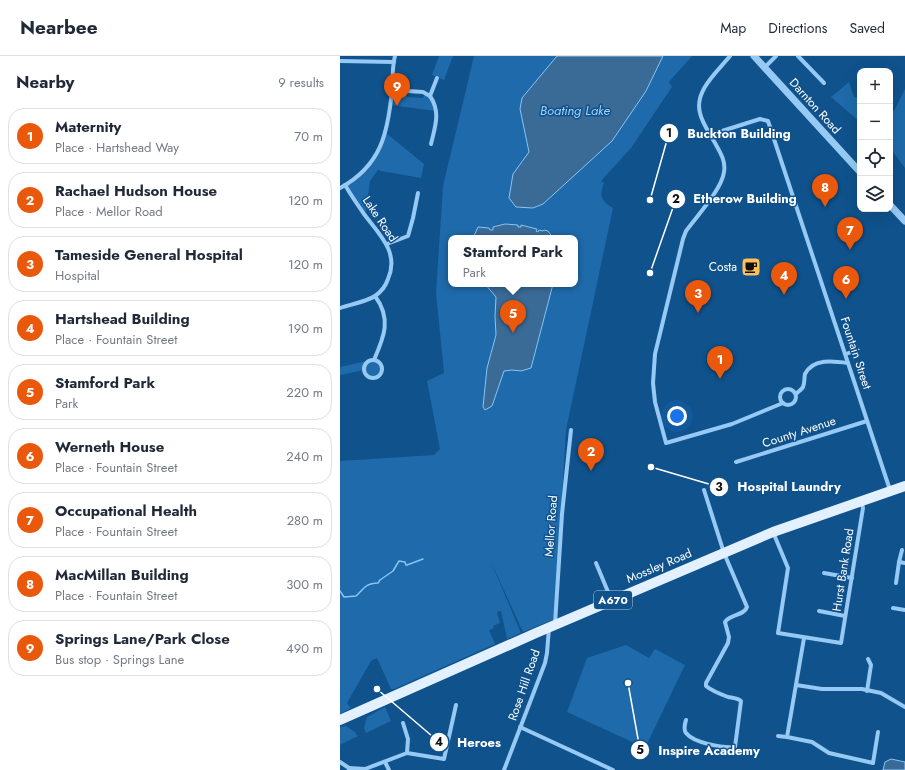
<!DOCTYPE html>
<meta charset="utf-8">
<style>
:root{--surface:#fff;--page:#f2f2f3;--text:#1f2937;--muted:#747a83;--line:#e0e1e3;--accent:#ea580c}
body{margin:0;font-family:Jost,sans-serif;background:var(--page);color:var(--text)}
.controls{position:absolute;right:12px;top:12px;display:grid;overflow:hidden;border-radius:8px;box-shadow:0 4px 16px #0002}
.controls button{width:36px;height:36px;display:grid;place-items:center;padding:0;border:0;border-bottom:1px solid var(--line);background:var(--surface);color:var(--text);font:20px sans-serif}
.you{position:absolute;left:337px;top:360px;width:14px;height:14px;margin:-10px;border:3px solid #fff;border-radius:50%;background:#1a73e8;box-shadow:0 0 0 6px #1a73e833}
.badge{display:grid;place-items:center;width:26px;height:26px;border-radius:50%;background:var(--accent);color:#fff;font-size:13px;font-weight:700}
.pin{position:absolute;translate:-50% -33px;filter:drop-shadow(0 1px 2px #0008)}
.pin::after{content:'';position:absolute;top:21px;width:14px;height:12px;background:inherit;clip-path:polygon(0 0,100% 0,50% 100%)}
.popup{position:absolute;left:108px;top:179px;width:130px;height:52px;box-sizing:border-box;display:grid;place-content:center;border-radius:8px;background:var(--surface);filter:drop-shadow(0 1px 3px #0005);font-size:13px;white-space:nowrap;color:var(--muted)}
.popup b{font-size:15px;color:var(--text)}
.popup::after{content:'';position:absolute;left:50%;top:100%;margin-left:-8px;border:8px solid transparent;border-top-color:var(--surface)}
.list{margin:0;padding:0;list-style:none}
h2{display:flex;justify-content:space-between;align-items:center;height:52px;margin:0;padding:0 16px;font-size:17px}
h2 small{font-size:13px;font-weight:400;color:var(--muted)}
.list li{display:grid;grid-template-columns:26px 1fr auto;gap:12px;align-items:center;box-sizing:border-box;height:56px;margin:0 8px 8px;padding:0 8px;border:1px solid var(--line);border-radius:16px}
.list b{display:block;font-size:15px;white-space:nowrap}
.list p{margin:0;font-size:13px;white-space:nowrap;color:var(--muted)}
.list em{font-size:13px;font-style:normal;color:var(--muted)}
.icon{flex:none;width:22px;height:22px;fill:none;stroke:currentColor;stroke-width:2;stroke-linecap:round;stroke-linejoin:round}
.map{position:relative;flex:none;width:565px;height:714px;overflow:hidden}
header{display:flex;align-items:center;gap:24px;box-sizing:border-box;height:56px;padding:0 20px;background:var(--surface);border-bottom:1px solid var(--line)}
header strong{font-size:19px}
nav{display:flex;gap:22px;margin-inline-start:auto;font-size:14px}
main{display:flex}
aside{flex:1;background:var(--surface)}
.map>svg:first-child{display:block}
</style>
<header>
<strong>Nearbee</strong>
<nav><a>Map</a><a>Directions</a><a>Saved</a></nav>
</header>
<main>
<aside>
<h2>Nearby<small>9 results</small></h2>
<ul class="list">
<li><span class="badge">1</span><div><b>Maternity</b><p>Place · Hartshead Way</p></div><em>70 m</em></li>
<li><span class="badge">2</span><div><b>Rachael Hudson House</b><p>Place · Mellor Road</p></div><em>120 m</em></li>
<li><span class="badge">3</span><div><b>Tameside General Hospital</b><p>Hospital</p></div><em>120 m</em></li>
<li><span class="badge">4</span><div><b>Hartshead Building</b><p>Place · Fountain Street</p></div><em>190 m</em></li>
<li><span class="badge">5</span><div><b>Stamford Park</b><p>Park</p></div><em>220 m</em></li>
<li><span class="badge">6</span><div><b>Werneth House</b><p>Place · Fountain Street</p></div><em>240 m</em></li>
<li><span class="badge">7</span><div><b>Occupational Health</b><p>Place · Fountain Street</p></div><em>280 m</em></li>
<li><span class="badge">8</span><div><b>MacMillan Building</b><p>Place · Fountain Street</p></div><em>300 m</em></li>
<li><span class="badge">9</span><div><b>Springs Lane/Park Close</b><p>Bus stop · Springs Lane</p></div><em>490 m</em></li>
</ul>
</aside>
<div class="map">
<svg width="565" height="714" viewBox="0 0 565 714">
<rect width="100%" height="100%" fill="#0f528c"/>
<g fill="#1e6aaa" fill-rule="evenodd">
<path d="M 99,0 L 113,0 L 104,24 L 92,19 Z"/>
<path d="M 134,0 L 352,0 L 329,26 L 332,31 L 291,92 L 261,125 L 264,127 C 259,140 261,145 273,152 L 226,374 L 215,563 L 183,576 L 151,506 L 181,577 L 167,583 L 161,555 L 157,556 L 160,567 L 153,570 L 154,572 L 149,574 L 155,588 L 54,633 L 51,633 L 37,602 L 31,605 L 7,647 L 11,652 L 0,658 L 0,405 L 94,399 L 100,393 L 87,325 L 104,317 L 96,237 L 103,130 ZM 111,182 L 235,182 L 235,228 L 111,228 Z"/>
<path d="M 509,26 L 514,41 L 520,42 L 520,66 L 491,41 Z"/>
<path d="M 565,33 L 565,112 L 550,92 L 550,53 L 554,55 Z"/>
<path d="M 52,34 L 65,34 L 67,41 L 83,42 L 85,37 L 90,40 L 96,55 L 50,49 Z"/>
<path d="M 46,77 L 84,108 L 81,122 L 41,115 L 38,114 L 30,125 L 26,155 L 24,158 L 5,129 L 28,112 Z"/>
<path d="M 31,304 L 39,306 C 47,315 39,325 28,321 L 24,314 L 0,319 L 0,311 Z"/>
<path d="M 286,589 L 309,602 L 315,593 L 345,609 L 305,692 L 227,656 L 247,602 Z"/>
<path d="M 45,651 L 51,665 L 26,677 L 24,672 L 27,661 Z"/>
<path d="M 6,670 L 15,676 L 18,680 L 0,689 L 0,671 Z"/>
</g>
<g fill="#3a6b97" stroke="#87c5f6">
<path d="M 217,0 L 323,0 L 306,35 L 272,85 L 203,148 L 193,152 L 176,151 L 169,142 L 173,118 L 189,96 L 180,53 L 182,42 Z"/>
<path d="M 165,168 L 178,169 L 178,171 L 181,171 L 181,169 L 197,173 L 196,175 L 198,176 L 199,174 L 203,175 L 204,174 L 208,175 L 213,182 L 133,182 L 138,171 L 149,172 L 150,174 L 153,174 L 153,171 Z"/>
<path d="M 145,228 L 213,228 L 191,312 L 181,315 L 172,314 L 164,315 L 152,350 L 145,354 L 143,351 L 147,312 L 156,279 L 155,260 L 156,241 Z"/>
<path d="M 551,703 L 565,706 L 565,714 L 543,714 L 545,706 Z"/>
</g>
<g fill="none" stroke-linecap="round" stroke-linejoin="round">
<path stroke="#87c5f6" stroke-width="1.5" d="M 0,535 L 4,541 L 16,540 C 25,532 24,528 38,527 L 40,524 L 53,515 L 59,505 L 65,506 L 66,509 L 67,509 L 83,503"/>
<g stroke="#96c9f3" stroke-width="4">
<path d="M 390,0 C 377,16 354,35 360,57 C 362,67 370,78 375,87 C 380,96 386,105 384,116 C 382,133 357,160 346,175 L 343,183 L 315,298 L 313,327 L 315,346 L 326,387 L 392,368 L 443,347"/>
<path d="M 458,0 L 484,27"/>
<path d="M 0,5 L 54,6"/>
<path d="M 425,11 L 436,0"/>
<path d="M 52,34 L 83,36 L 90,40 L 97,22"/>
<path d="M 90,40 C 101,56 95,71 91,88"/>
<path d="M 372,81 L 382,75 L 420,63 L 428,65 L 550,434"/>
<path d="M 0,132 C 41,110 48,77 52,34 C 53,22 52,11 55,0"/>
<path d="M 47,188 L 68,180 L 73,162 L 78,137"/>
<path d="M 0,252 C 9,249 28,245 35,240 C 41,236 46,229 48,223 C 60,196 38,177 24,158 C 17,148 11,139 5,129"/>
<path d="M 506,298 L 514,295"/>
<circle cx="33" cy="313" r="9"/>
<path d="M 34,304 C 44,281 52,263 35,240"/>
<circle cx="448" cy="341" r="8"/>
<path d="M 456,338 C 458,336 462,333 463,331 C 465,327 464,322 465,318 C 473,302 494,305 508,307"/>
<path d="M 396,406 L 527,365"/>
<path d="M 433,476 L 448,512 L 438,577 L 501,587 L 523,452 L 521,446"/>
<path d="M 559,506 L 562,494"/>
<path d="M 256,507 L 271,543"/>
<path d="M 484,517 L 512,522"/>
<path d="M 556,527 L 559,506 L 565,507"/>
<path d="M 553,552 L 565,554"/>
<path d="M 479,555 L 505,560"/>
<path d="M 215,568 L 222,458 L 231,374"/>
<path d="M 464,582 L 447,681 L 472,686 L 489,697 L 533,707 L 538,676"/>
<path d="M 456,629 L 482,633 L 522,633 L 541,637 L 565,651"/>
<path d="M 527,635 L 531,609 L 528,603"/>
<path d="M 346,664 C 345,668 343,673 346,677 C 354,687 382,692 395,691 L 401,645 C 397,642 393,642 388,641 C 380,638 372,635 366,630 L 366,627 L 388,587 L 389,581 L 385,566 C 390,558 404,560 407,551 L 384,497 L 364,434"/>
<path d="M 180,671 L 273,714"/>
<path d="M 438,680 L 447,681"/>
<path d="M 67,697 L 104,703 L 116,649"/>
<path d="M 0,706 L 9,712 L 9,714"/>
<path d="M 45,706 L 49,714"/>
<path d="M 9,712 L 25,713 L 67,697 L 68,683 L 63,667"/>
<path d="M 164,714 L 205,607 L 207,597 L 209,572"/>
</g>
<g stroke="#96c9f3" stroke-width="7">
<path d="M 414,0 L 520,116"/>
<path d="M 550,149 L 565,165"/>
</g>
<path stroke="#e2f0ff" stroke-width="10" d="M 0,664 L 196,577 L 433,476 L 565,430"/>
</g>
<defs>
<g id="cafe-square" transform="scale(1)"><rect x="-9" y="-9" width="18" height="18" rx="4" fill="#ffbf58" stroke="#0f528c"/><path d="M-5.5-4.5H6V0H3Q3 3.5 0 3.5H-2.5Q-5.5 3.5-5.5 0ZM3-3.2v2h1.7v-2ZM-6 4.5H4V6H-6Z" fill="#111"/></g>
</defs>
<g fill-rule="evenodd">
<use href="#cafe-square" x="411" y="211"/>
</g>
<g text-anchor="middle" stroke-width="3" stroke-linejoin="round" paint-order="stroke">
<rect fill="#0f528c" stroke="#b7cbdc" stroke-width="1" x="254" y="535" width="38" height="18" rx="3"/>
<g font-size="11" font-weight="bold" fill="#fff">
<text x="273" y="548">A670</text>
</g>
<g font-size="12" fill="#fff" stroke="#0f528c">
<text transform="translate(475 50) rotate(48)" y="4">Darnton Road</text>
<text transform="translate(40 163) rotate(56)" y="4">Lake Road</text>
<text transform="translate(516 297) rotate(72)" y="4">Fountain Street</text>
<text transform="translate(459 376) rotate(-18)" y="4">County Avenue</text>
<text transform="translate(211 470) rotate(-86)" y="4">Mellor Road</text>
<text transform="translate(319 510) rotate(-23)" y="4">Mossley Road</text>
<text transform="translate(503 514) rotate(-81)" y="4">Hurst Bank Road</text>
<text transform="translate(184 629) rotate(-71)" y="4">Rose Hill Road</text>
</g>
<g font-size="12" fill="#fff" stroke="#0f528c" text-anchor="end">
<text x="397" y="215">Costa</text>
</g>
<g font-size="13" font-style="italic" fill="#a2d2fa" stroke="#0f528c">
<text x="235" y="59">Boating Lake</text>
</g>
</g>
<path fill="none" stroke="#fff" stroke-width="1.5" d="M310 144L329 77M310 217L336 143M311 411L379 431M37 633L99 686M288 627L300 694"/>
<g fill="#fff" stroke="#0f528c" stroke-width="1.5">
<circle cx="310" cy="144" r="4"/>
<circle cx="310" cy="217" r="4"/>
<circle cx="311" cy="411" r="4"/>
<circle cx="37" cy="633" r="4"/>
<circle cx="288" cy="627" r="4"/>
<circle cx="329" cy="77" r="10"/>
<circle cx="336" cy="143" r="10"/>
<circle cx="379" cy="431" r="10"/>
<circle cx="99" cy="686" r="10"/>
<circle cx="300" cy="694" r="10"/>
</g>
<g font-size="12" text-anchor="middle" font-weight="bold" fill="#111">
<text x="329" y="81">1</text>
<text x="336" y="147">2</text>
<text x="379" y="435">3</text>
<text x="99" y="690">4</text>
<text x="300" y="698">5</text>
</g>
<g font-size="13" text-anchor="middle" font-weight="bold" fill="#fff" stroke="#0f528c" stroke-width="3" stroke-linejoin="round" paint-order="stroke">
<text x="399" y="82">Buckton Building</text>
<text x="405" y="147">Etherow Building</text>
<text x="449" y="435">Hospital Laundry</text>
<text x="139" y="691">Heroes</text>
<text x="369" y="699">Inspire Academy</text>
</g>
</svg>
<div class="controls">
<button>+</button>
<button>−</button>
<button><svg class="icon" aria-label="locate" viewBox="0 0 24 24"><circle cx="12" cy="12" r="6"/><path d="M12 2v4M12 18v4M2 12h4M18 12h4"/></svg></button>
<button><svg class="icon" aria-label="layers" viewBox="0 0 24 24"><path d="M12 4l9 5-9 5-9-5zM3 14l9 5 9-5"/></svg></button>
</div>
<div class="you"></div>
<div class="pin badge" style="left:380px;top:323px">1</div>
<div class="pin badge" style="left:251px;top:415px">2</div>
<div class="pin badge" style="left:358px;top:257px">3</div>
<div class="pin badge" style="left:444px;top:239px">4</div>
<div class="pin badge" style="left:173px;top:277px">5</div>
<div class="popup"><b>Stamford Park</b>Park</div>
<div class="pin badge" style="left:506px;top:243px">6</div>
<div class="pin badge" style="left:510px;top:194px">7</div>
<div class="pin badge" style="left:485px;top:151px">8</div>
<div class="pin badge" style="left:57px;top:50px">9</div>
</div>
</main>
